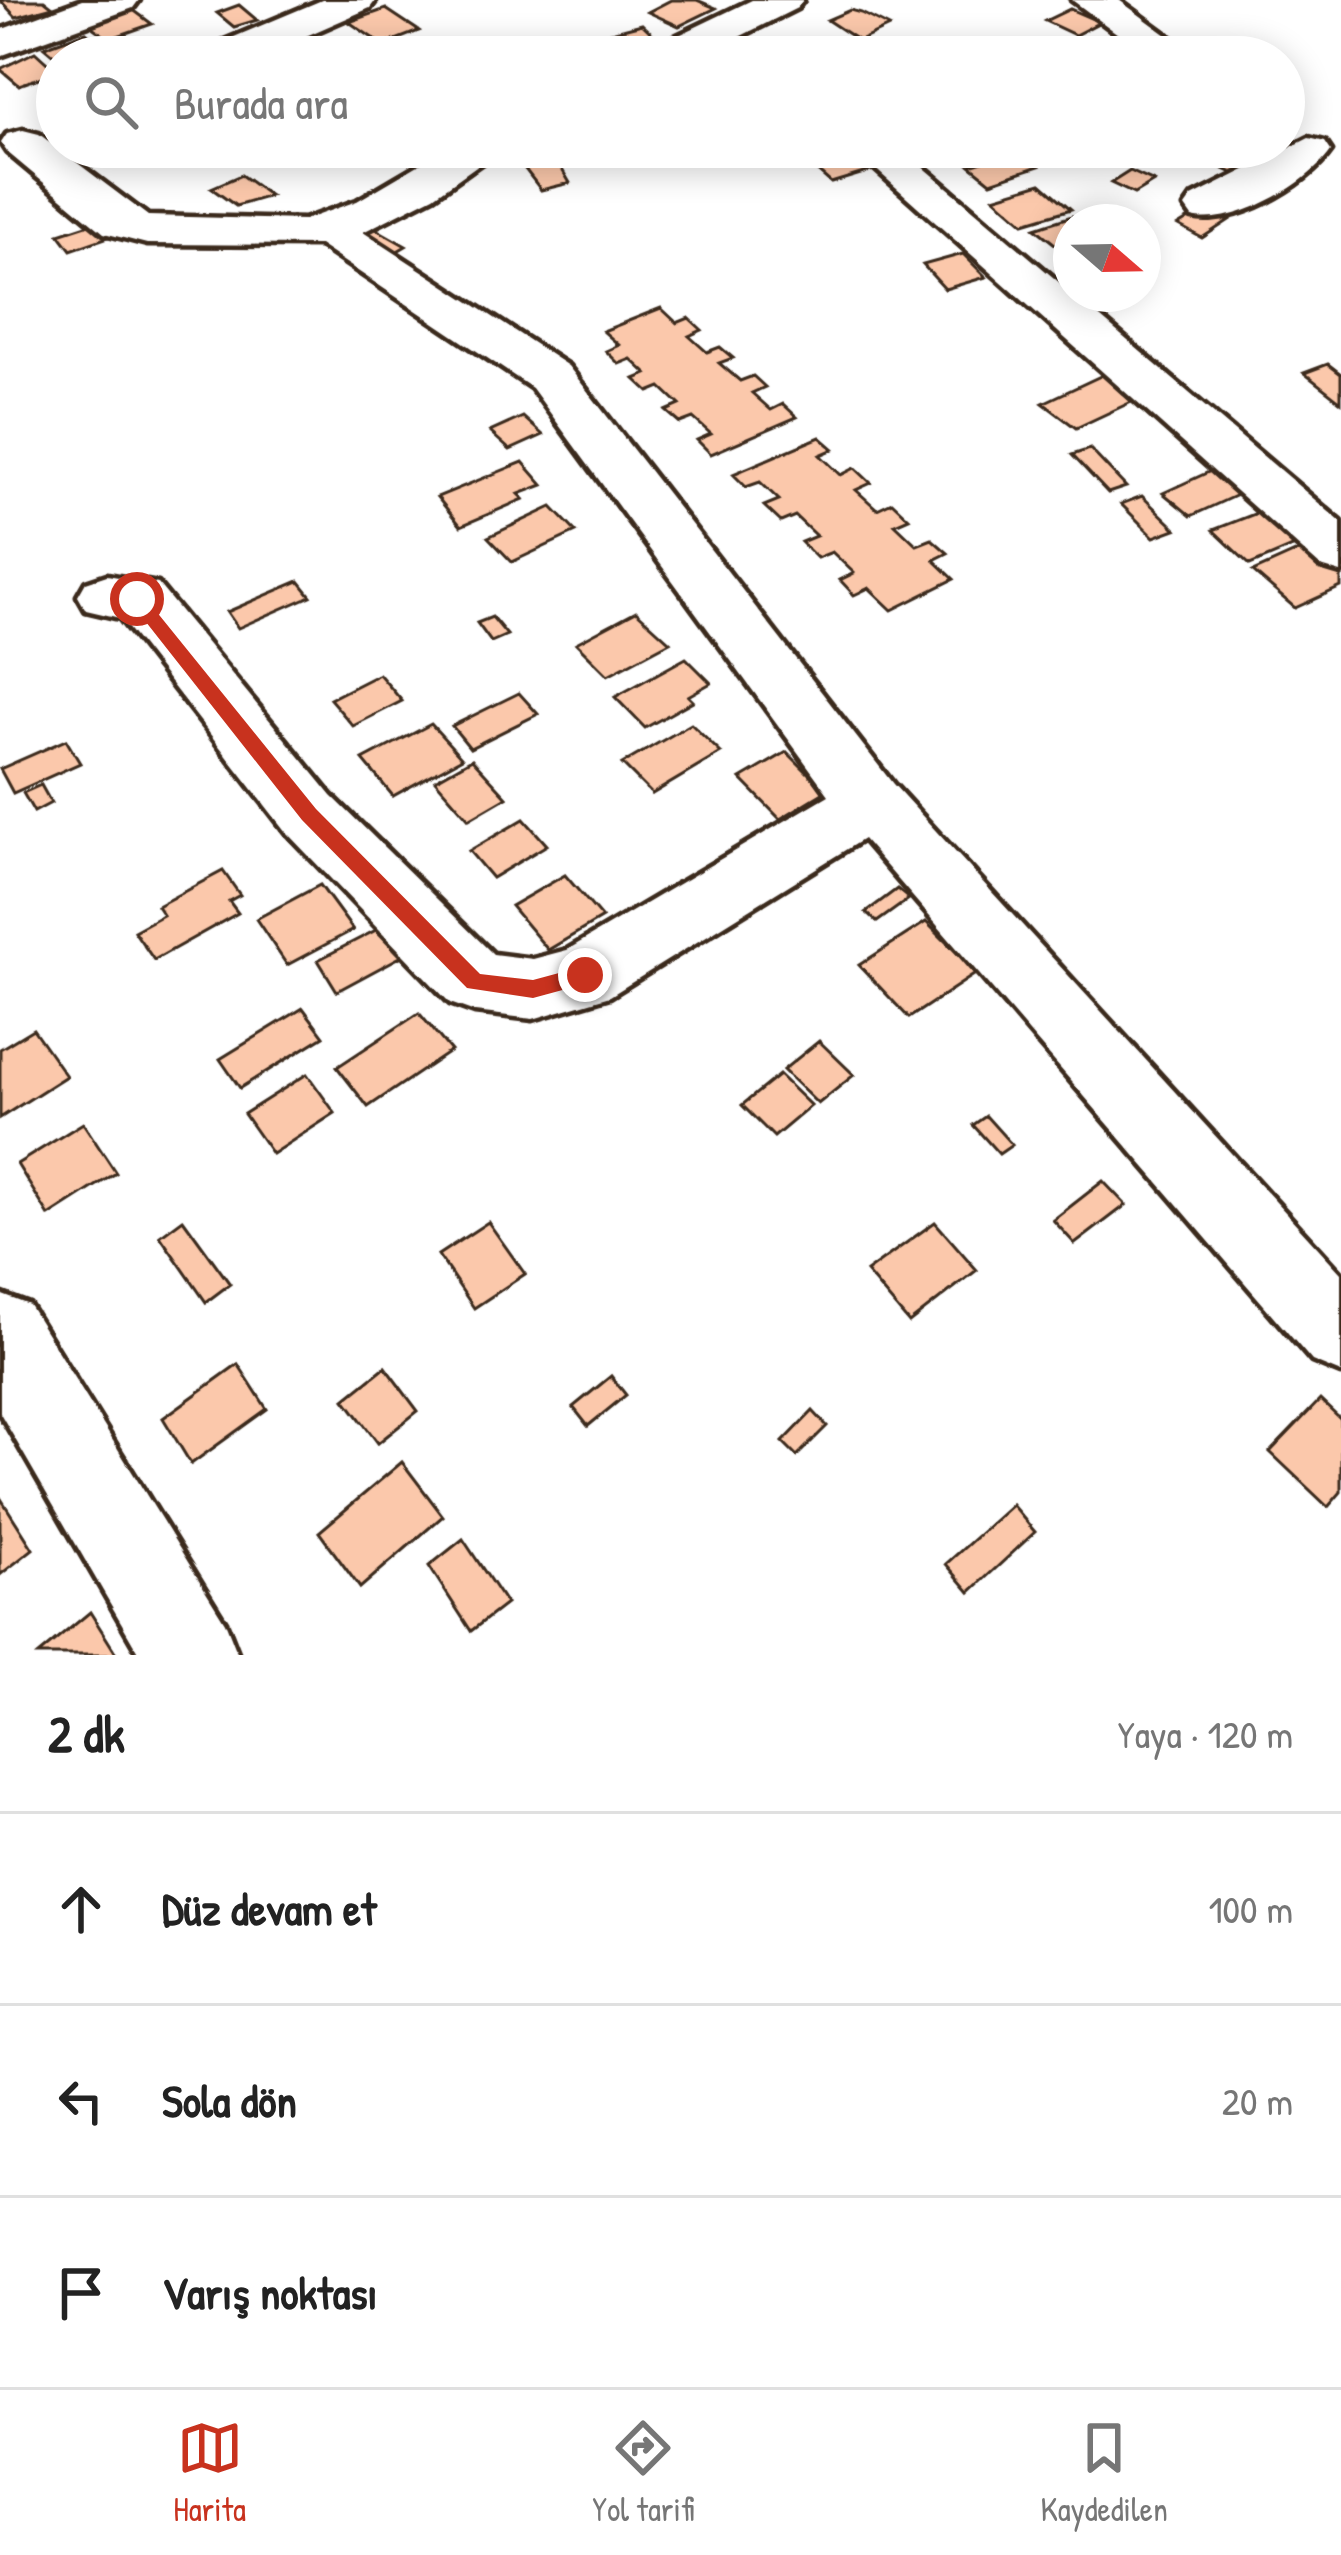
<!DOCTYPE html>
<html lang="tr">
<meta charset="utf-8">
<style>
:root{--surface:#fff;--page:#f2f2f2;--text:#222;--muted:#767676;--line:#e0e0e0;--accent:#c8321e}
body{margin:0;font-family:"Patrick Hand",sans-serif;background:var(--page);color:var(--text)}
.compass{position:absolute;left:1053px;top:204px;width:108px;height:108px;border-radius:50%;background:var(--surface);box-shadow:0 6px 30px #0003;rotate:110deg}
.stop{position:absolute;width:36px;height:36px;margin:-27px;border:9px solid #c8321e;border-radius:50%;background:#fff}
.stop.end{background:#c8321e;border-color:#fff;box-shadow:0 3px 12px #0008}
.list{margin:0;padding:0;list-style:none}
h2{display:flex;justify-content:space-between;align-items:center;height:156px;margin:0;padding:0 48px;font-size:51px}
h2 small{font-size:39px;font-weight:400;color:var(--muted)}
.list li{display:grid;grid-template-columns:78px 1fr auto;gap:36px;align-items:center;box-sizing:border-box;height:192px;padding:0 48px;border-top:3px solid var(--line)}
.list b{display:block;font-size:45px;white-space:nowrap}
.list em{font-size:39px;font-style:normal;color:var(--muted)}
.icon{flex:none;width:66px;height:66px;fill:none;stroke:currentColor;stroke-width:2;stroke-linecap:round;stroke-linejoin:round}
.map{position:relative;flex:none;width:1341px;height:1655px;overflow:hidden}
.search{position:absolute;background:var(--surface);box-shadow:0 6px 30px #0003;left:36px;right:36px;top:36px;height:132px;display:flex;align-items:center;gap:30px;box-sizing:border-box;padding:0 42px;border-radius:66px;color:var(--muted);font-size:45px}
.sheet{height:732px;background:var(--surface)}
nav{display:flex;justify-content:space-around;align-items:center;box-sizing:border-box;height:168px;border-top:3px solid var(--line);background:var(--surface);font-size:33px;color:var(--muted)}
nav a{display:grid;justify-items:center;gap:6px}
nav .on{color:var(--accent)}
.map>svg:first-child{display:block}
</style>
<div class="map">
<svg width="1341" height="1655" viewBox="0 0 1341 1655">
<rect width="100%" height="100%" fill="#fff"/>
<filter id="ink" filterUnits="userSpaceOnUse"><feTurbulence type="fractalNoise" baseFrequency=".00833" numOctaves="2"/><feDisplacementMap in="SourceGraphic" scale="24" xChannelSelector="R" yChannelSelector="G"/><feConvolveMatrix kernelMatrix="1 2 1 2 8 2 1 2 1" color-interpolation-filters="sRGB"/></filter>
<g filter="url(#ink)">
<g fill="#fbc8ab" stroke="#3b2a1e" stroke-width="3">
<path d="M 0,0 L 44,0 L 53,7 L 16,17 Z"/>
<path d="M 671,0 L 697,0 L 716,8 L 679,26 L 648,12 Z"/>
<path d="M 239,5 L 257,20 L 234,27 L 217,13 Z"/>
<path d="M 132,9 L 152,24 L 109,39 L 88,24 Z"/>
<path d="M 386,9 L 419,31 L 383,45 L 349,22 Z"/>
<path d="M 1070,9 L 1100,22 L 1075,35 L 1045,21 Z"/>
<path d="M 850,10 L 861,13 L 889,27 L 859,41 L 827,20 Z"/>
<path d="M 642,24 L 659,40 L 623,49 L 607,33 Z"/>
<path d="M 86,32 L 107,49 L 57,58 L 44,47 Z"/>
<path d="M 538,39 L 548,57 L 524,57 L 515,42 Z"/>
<path d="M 611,42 L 624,54 L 558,56 Z"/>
<path d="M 35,52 L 57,72 L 19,85 L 0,69 Z"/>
<path d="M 819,147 L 838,147 L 842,149 L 810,164 L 798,156 Z"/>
<path d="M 1225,147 L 1254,147 L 1269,154 L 1237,175 L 1205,160 Z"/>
<path d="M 1017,150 L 1039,166 L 991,182 L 970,165 Z"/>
<path d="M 861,155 L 877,169 L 831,183 L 815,169 Z"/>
<path d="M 554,156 L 570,183 L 541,190 L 521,164 Z"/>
<path d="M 1130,171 L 1154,182 L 1134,194 L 1111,183 Z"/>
<path d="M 241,175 L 270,196 L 236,206 L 211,188 Z"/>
<path d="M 1041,183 L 1071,209 L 1024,223 L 994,197 Z"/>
<path d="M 1207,207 L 1231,219 L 1202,238 L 1178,225 Z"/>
<path d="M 1072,216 L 1080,222 L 1071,222 L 1071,245 L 1060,248 L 1035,228 Z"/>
<path d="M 105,219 L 117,234 L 71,250 L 59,234 Z"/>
<path d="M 376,229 L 406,246 L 394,253 L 363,235 Z"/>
<path d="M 963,254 L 986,277 L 945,289 L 923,265 Z"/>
<path d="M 661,308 L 677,323 L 689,318 L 702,330 L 689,336 L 707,352 L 720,347 L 733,358 L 719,363 L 740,381 L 753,376 L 765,387 L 752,393 L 771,410 L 783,404 L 797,417 L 711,454 L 697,440 L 711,434 L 693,418 L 680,423 L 666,411 L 680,405 L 661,387 L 649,392 L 635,379 L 647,374 L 631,359 L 619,364 L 606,351 L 619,345 L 603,331 Z"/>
<path d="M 1328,364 L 1341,374 L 1341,402 L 1304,373 Z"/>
<path d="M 1107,373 L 1140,398 L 1076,428 L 1043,403 Z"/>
<path d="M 523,417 L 543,435 L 510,450 L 490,432 Z"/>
<path d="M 820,437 L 834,449 L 820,455 L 841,475 L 855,468 L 871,483 L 856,490 L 877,509 L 892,502 L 909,518 L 895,524 L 917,545 L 932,539 L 948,553 L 934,560 L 954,579 L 892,610 L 869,588 L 854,595 L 840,580 L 854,573 L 832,552 L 817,558 L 801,542 L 816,536 L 795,516 L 781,522 L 764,506 L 779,500 L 760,482 L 746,487 L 733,474 Z"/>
<path d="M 1090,449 L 1126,487 L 1108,493 L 1072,455 Z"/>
<path d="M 523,462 L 543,485 L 519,494 L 524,499 L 461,526 L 437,497 Z"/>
<path d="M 1224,465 L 1252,488 L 1191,516 L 1163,493 Z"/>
<path d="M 1142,496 L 1176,529 L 1154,537 L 1121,504 Z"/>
<path d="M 552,507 L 576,532 L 512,562 L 488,537 Z"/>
<path d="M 1262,511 L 1307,541 L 1250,565 L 1213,530 Z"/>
<path d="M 1322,541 L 1341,557 L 1341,587 L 1295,608 L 1253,572 Z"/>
<path d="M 299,581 L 311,596 L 238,628 L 227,612 Z"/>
<path d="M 636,611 L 670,642 L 608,675 L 576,643 Z"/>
<path d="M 492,617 L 507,635 L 491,642 L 477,623 Z"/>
<path d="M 686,658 L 711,683 L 688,696 L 693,701 L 645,728 L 615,697 Z"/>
<path d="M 379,674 L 402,701 L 353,726 L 330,699 Z"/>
<path d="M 519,693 L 538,714 L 470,748 L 452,726 Z"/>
<path d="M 431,724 L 462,758 L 393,796 L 363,760 Z"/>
<path d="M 691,724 L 721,753 L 652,794 L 622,764 Z"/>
<path d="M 66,740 L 80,763 L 13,793 L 0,769 Z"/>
<path d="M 787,752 L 826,791 L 780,819 L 741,779 Z"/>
<path d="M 472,759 L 507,797 L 469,819 L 435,780 Z"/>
<path d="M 41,785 L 51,803 L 34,812 L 23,793 Z"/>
<path d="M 524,819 L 547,845 L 492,878 L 469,851 Z"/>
<path d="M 223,871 L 240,895 L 229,901 L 238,913 L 154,960 L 134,931 L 163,915 L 157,906 Z"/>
<path d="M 565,875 L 602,918 L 548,950 L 511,906 Z"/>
<path d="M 320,885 L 353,930 L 287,965 L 256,919 Z"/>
<path d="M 897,889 L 909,899 L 877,922 L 866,912 Z"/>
<path d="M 926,922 L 977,973 L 909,1018 L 859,965 Z"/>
<path d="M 382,927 L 402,956 L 337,991 L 318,960 Z"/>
<path d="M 303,1008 L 324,1036 L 240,1088 L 220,1059 Z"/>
<path d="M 419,1013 L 451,1051 L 368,1107 L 337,1067 Z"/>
<path d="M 33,1029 L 66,1076 L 0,1118 L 0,1049 Z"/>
<path d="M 819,1041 L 854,1075 L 818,1104 L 783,1070 Z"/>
<path d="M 307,1074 L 335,1113 L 272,1154 L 244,1114 Z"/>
<path d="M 779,1075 L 811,1106 L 774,1137 L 742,1105 Z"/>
<path d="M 986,1116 L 1012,1145 L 999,1154 L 973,1125 Z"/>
<path d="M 83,1123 L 116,1173 L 49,1216 L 17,1164 Z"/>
<path d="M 1103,1181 L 1126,1205 L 1075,1244 L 1053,1220 Z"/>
<path d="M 183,1219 L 230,1284 L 206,1302 L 160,1236 Z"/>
<path d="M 488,1222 L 525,1274 L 474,1308 L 438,1255 Z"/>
<path d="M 935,1222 L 977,1270 L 909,1323 L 866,1272 Z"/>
<path d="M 238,1364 L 267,1409 L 191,1464 L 163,1418 Z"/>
<path d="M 385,1367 L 418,1411 L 378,1443 L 345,1399 Z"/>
<path d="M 611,1376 L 626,1395 L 588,1426 L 573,1407 Z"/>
<path d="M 1320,1400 L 1341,1420 L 1341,1492 L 1328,1507 L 1270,1452 Z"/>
<path d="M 813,1411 L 827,1426 L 797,1456 L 783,1442 Z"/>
<path d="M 402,1462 L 443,1516 L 360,1588 L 319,1532 Z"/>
<path d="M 0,1497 L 33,1549 L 0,1575 Z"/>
<path d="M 1012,1505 L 1035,1532 L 970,1592 L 946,1564 Z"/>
<path d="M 463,1539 L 506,1604 L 471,1631 L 429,1566 Z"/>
<path d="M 90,1612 L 117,1655 L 38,1655 Z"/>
</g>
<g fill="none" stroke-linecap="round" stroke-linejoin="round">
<g stroke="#3b2a1e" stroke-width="9">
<g id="minor">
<path d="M 82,0 L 139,0 L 133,8 L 0,56 L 0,30 Z"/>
<path d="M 322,0 L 376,0 L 370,8 L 258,57 L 202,57 L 208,48 Z"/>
<path d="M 752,0 L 803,0 L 797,8 L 699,57 L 646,57 L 652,48 Z"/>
<path d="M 1072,0 L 1119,0 L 1197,57 L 1149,57 Z"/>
<path d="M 23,130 L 39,134 L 148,216 L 304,220 L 357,201 L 449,147 L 503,147 L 434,196 L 363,232 L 568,366 L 893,784 L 1341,1273 L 1341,1373 L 1312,1361 L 863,839 L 610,996 L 533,1019 L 475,1012 L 450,1003 L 286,832 L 120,618 L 86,610 L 78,596 L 86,582 L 107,575 L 158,584 L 332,796 L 493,954 L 533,959 L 567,950 L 829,795 L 532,388 L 319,245 L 147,244 L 104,233 L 7,152 L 1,143 L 7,134 Z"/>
<path d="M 1309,138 L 1325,142 L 1331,151 C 1307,186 1233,227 1192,217 L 1185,207 L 1192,197 Z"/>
<path d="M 851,147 L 900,147 L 1341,522 L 1341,573 L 1321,567 Z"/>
<path d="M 0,1294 L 29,1305 L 225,1622 L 238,1655 L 140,1655 L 0,1413 Z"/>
</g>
</g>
<use href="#minor" fill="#fff" fill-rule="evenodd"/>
</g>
</g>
<path fill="#c8321e" d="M 131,595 L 143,595 L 316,809 L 480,974 L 533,980 L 585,966 L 592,969 L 592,982 L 533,998 L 467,988 L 302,820 L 131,603 Z"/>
</svg>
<svg class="compass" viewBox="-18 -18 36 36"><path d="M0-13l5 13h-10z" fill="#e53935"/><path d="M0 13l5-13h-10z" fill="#767676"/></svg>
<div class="stop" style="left:137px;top:599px"></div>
<div class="stop end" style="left:585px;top:975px"></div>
<div class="search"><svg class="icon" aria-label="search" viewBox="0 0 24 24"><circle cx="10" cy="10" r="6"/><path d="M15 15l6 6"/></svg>Burada ara</div>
</div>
<section class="sheet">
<h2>2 dk<small>Yaya · 120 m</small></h2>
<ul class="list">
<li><svg class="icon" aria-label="ahead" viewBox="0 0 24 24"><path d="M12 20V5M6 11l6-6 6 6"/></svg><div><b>Düz devam et</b></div><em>100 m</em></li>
<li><svg class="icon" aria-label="left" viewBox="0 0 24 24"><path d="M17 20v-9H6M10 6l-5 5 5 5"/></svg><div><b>Sola dön</b></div><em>20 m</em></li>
<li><svg class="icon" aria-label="arrive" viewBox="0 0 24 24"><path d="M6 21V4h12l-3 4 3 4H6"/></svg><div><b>Varış noktası</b></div></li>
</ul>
</section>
<nav>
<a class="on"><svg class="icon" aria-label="map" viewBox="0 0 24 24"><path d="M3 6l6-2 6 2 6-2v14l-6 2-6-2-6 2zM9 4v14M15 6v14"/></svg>Harita</a>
<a><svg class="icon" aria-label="directions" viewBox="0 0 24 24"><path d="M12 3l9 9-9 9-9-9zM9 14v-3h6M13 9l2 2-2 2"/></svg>Yol tarifi</a>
<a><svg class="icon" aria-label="saved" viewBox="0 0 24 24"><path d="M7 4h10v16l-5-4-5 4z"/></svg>Kaydedilen</a>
</nav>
